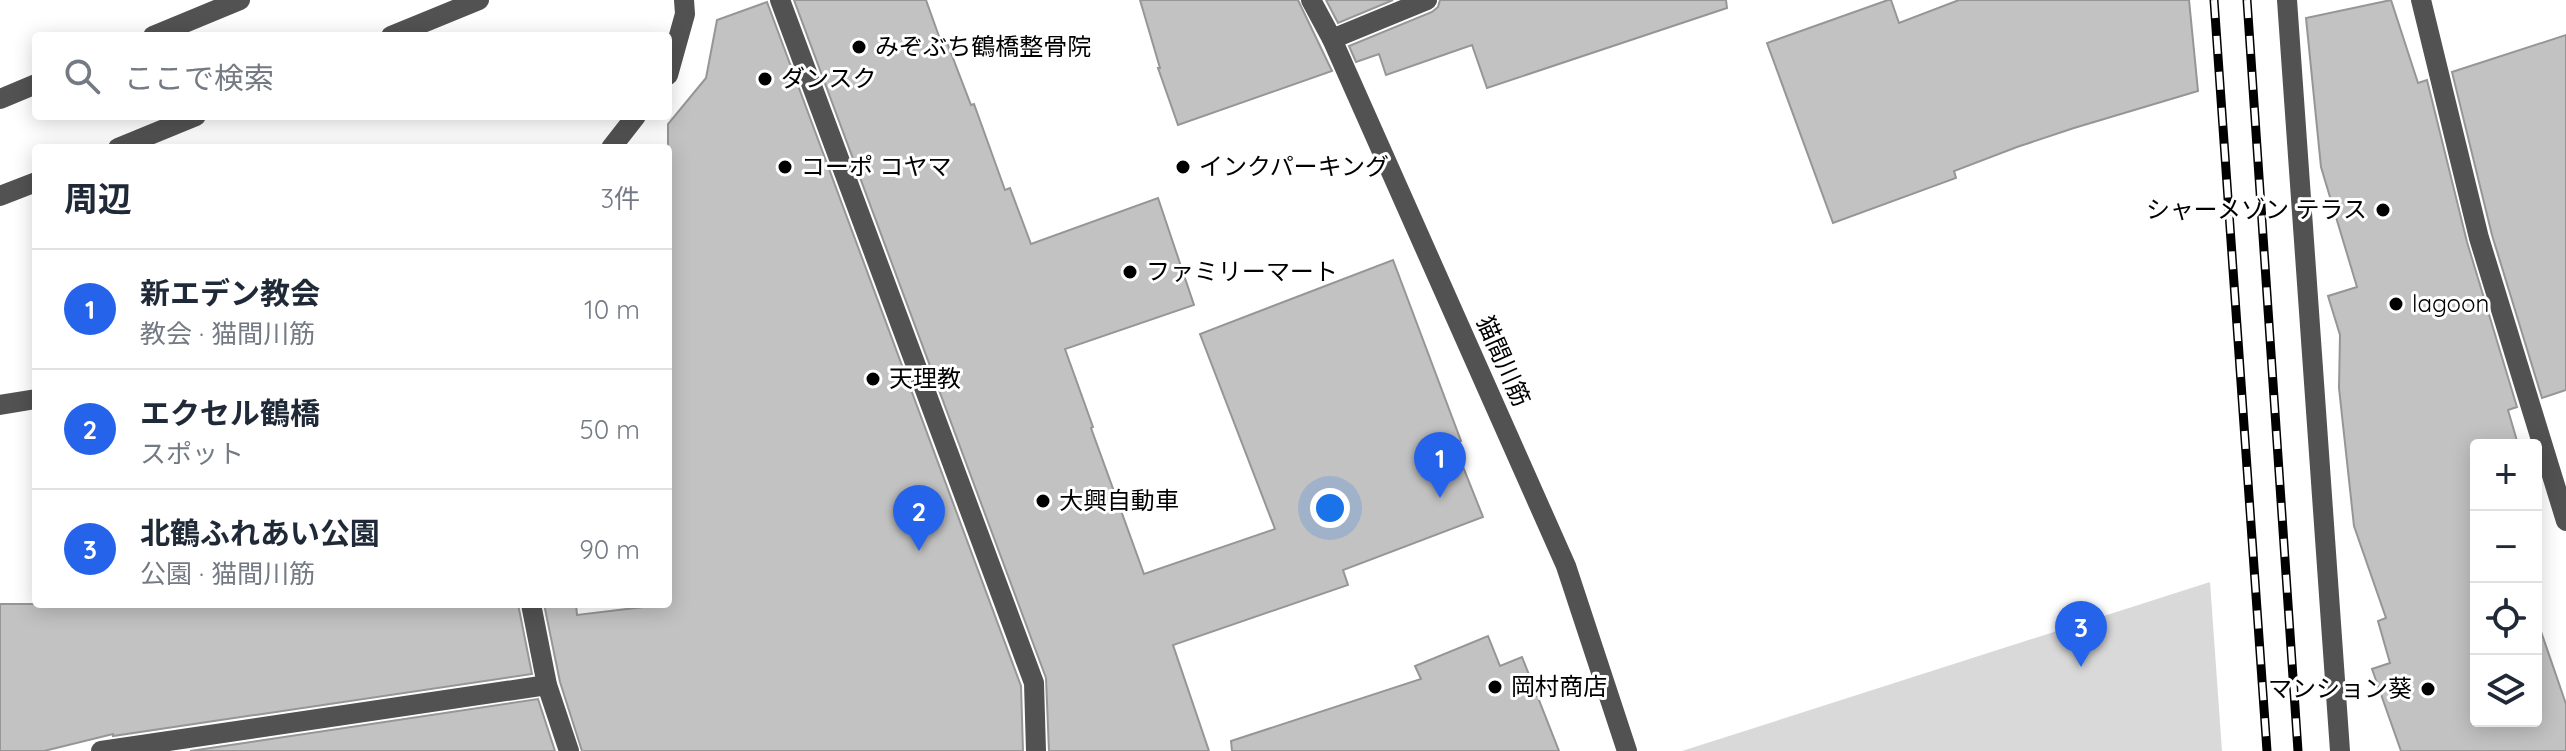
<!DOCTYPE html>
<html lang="ja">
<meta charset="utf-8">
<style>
:root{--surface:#fff;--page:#f2f2f3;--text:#1f2937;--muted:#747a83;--line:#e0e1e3;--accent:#2563eb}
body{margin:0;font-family:Quicksand,"Noto Sans JP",sans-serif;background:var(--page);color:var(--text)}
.controls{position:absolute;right:24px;bottom:24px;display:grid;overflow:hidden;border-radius:8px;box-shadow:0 4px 20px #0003}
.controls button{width:72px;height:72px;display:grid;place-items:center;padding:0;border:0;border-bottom:2px solid var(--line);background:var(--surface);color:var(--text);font:40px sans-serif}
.you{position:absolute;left:1330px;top:508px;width:28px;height:28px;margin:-20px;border:6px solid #fff;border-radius:50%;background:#1a73e8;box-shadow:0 0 0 12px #1a73e833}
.badge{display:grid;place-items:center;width:52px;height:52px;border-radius:50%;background:var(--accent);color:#fff;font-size:26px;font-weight:700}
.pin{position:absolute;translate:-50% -66px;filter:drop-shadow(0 2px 4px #0008)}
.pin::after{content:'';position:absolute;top:42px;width:28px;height:24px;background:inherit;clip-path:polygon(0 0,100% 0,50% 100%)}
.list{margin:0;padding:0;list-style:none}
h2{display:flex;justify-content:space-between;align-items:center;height:104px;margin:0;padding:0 32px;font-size:34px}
h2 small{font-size:26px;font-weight:400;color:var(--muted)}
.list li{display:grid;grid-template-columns:52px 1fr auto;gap:24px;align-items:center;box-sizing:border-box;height:120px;padding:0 32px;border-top:2px solid var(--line)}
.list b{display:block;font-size:30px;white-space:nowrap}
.list p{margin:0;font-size:26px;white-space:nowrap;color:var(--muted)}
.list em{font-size:26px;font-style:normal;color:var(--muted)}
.icon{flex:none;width:44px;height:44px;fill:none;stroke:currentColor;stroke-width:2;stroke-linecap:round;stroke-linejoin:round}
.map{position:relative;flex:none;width:2566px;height:751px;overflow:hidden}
.search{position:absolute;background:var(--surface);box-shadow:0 4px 20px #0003;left:32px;top:32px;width:640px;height:88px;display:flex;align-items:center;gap:20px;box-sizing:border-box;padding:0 28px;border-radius:8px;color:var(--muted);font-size:30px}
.panel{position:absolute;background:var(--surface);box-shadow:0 4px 20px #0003;left:32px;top:144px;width:640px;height:464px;border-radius:8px}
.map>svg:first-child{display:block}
</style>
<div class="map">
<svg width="2566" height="751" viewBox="0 0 2566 751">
<rect width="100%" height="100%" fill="#fff"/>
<path fill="#d9d9d9" d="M 2210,582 L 2222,751 L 1682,751 Z"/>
<g fill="#c2c2c2" stroke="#969696" stroke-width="2">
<path d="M 794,0 L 926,0 L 941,42 L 946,40 L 971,105 L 974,104 L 1005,190 L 1010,188 L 1031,244 L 1158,198 L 1194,305 L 1065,349 L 1093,427 L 1091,428 L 1144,574 L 1275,529 L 1200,334 L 1393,260 L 1461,441 L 1454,444 L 1483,517 L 1343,570 L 1348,585 L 1173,645 L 1209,751 L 1049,751 L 1046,678 Z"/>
<path d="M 1140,0 L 1298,0 L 1332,71 L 1178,125 L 1158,68 L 1160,68 Z"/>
<path d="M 1326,0 L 1393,0 L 1338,23 Z"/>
<path d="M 1440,0 L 1726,0 L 1727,8 L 1487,88 L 1472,45 L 1386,75 L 1379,54 L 1356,62 L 1349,46 L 1432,12 L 1438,7 Z"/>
<path d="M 1888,0 L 1891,0 L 1899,23 L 1959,0 L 2189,0 L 2198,91 L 2074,128 L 2017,147 L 1954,171 L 1956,178 L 1833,223 L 1767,43 Z"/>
<path d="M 2391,0 L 2418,83 L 2427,80 L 2467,242 L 2517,407 L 2508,410 L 2517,441 L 2506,445 L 2476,445 L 2476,721 L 2536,721 L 2536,617 L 2566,704 L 2566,751 L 2401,751 L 2372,669 L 2390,663 L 2378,621 L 2386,618 L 2354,526 L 2339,388 L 2340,335 L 2328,296 L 2357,287 L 2321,167 L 2306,18 Z"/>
<path d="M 767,2 L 1021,686 L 1023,751 L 582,751 L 560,682 L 544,604 L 576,604 L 577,615 L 668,604 L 668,124 L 706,78 L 717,20 Z"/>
<path d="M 2566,35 L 2566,390 L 2542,398 L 2492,235 L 2452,72 Z"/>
<path d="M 0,604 L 518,604 L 532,674 L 113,736 L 113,734 L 44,751 L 0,751 Z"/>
<path d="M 1488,636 L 1500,666 L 1522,657 L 1559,751 L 1232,751 L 1231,741 L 1421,679 L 1415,666 Z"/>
<path d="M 538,699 L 555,751 L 190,751 Z"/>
</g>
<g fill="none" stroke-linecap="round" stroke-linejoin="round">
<g stroke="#525252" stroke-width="20">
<path d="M 780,0 L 1034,683 L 1036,751"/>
<path d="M 1311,0 L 1332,39 L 1566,566 L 1627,751"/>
<path d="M 2287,0 L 2340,751"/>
<path d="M 2421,0 L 2479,238 L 2566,521"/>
<path d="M 153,36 L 240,0"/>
<path d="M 391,36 L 479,0"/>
<path d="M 1332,39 L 1427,0"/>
<path d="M 668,75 L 685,14 L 684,0"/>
<path d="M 0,99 L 36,84"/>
<path d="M 118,148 L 196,116"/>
<path d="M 611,148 L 636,116"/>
<path d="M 0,196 L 36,182"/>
<path d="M 0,405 L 36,399"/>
<path d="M 531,604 L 547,685 L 569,751"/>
<path d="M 101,751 L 547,685"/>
</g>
<g stroke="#000" stroke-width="9">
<g id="rail">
<path d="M 2214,0 L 2267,751"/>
<path d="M 2247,0 L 2298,751"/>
</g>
</g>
<use href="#rail" stroke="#fff" stroke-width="6" stroke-dasharray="18" stroke-linecap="butt"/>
</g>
<g fill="#000" stroke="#fff" stroke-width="3">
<circle cx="859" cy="47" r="8"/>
<circle cx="765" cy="79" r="8"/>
<circle cx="785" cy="167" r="8"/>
<circle cx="1183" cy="167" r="8"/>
<circle cx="2383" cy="210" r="8"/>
<circle cx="1130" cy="272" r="8"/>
<circle cx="2396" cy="304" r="8"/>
<circle cx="873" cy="379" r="8"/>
<circle cx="1043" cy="501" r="8"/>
<circle cx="1495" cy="687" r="8"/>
<circle cx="2428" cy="689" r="8"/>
</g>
<g text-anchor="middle" stroke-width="6" stroke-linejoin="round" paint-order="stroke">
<g font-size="24" fill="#000" stroke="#fff" text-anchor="start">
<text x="875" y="55">みぞぶち鶴橋整骨院</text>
<text x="781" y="87">ダンスク</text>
<text x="801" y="175">コーポ コヤマ</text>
<text x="1199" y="175">インクパーキング</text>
<text x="2367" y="218" text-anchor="end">シャーメゾン テラス</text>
<text x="1146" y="280">ファミリーマート</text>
<text x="2412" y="312">lagoon</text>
<text x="889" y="387">天理教</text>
<text x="1059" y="509">大興自動車</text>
<text x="1511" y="695">岡村商店</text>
<text x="2412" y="697" text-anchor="end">マンション葵</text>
</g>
<g font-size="24" fill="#000" stroke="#fff">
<text transform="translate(1503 361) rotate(66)" y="8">猫間川筋</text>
</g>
</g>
</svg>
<div class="controls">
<button>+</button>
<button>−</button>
<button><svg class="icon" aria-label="locate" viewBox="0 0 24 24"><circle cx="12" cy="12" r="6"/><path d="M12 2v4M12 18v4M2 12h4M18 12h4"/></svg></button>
<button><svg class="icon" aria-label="layers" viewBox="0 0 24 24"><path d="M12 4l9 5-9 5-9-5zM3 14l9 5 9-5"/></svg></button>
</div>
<div class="you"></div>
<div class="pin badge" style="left:1440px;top:498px">1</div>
<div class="pin badge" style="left:919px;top:551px">2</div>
<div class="pin badge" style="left:2081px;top:667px">3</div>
<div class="search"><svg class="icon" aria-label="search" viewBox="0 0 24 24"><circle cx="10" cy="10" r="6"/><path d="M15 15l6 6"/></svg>ここで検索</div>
<section class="panel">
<h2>周辺<small>3件</small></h2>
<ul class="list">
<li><span class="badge">1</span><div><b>新エデン教会</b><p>教会 · 猫間川筋</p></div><em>10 m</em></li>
<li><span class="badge">2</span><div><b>エクセル鶴橋</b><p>スポット</p></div><em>50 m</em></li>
<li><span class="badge">3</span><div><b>北鶴ふれあい公園</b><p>公園 · 猫間川筋</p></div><em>90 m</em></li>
</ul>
</section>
</div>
